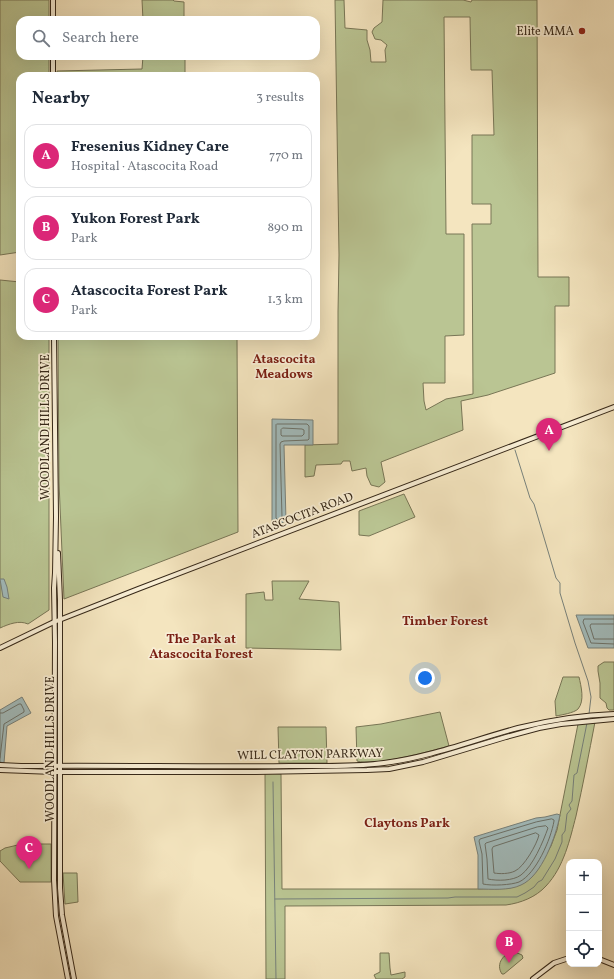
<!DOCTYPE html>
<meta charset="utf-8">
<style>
:root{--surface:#fff;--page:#f6f6f7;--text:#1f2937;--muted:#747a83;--line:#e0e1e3;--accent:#db2777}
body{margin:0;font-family:Vollkorn,serif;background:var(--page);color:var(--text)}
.controls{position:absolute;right:12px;bottom:12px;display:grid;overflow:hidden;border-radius:8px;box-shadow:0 4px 16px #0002}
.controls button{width:36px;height:36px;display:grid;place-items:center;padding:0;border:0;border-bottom:1px solid var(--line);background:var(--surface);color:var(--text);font:20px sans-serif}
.you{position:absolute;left:425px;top:678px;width:14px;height:14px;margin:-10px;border:3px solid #fff;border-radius:50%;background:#1a73e8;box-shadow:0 0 0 6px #1a73e833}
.badge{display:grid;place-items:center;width:26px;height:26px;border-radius:50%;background:var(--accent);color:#fff;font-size:13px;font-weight:700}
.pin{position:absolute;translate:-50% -33px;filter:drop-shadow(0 1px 2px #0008)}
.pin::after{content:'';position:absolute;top:21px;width:14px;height:12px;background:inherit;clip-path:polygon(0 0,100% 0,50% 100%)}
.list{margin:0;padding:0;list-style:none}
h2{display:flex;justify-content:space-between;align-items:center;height:52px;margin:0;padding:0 16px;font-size:17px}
h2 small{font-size:13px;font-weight:400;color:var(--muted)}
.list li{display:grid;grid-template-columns:26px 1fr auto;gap:12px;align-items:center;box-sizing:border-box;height:64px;margin:0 8px 8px;padding:0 8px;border:1px solid var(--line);border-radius:12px}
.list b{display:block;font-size:15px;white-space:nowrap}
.list p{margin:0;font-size:13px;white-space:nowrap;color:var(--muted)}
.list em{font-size:13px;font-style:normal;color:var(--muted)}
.icon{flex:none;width:22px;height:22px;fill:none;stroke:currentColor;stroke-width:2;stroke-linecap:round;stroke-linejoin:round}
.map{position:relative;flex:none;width:614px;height:979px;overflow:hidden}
.search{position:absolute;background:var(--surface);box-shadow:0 4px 16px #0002;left:16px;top:16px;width:304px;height:44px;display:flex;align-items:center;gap:10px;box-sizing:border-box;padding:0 14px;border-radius:12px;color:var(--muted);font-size:15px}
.panel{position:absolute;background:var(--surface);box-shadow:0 4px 16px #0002;left:16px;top:72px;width:304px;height:268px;border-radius:12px}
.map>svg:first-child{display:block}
</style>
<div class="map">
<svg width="614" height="979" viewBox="0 0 614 979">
<rect width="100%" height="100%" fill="#f4e5bf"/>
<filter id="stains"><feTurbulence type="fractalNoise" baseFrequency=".005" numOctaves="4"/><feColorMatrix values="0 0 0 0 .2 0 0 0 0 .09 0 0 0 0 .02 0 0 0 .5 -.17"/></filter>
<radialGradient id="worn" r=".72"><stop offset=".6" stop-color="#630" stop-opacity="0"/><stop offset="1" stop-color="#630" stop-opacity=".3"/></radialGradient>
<g fill="#bac593" stroke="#787656" fill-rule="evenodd">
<path d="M 0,0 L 49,0 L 49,20 L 20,20 L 20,56 L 49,56 L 49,76 L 20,76 L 20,252 L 0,255 Z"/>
<path d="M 142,0 L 173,0 L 174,1 L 184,2 L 184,20 L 143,20 Z"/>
<path d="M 335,0 L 344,0 L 345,28 L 367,30 L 367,40 L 370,50 L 371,62 L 386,62 L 385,50 L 387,45 L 381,40 L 375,39 L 372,32 L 374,28 L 382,22 L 383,0 L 463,0 L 471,2 L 472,0 L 537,0 L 538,277 L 569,277 L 569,306 L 555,306 L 555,373 L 488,395 L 461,401 L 463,430 L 381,462 L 385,482 L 379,487 L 371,485 L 367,476 L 366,468 L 352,471 L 350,461 L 343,461 L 341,464 L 316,465 L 314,476 L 305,477 L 305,445 L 338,444 L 338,312 L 339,255 ZM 444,17 L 470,17 L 471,70 L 492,70 L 494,135 L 472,135 L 472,204 L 491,204 L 491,224 L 472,224 L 473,394 L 446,399 L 426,410 L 424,401 L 423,383 L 445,383 L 445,336 L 464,335 L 464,234 L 446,234 Z"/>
<path d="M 143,56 L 185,56 L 185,73 L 232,73 L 235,76 L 57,76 L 57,71 L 142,69 Z"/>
<path d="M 0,280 L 20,282 L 20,336 L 49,336 L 49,610 L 28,624 C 19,620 9,624 0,628 Z"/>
<path d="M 58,336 L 237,336 L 238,532 L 64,599 L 59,482 Z"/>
<path d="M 404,494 L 415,517 L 369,536 L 359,535 L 359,511 Z"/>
<path d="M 272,581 L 309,581 L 299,599 L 339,602 L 341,650 L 246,648 L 246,594 L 264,592 L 265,600 L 273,600 Z"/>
<path d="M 604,662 L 614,662 L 614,710 L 609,710 L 607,708 L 606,703 L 600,698 L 600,683 L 598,671 L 598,666 Z"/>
<path d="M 563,677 L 579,677 C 581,686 585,701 578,709 C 574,713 561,715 556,716 L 555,701 Z"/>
<path d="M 440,712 L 449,746 C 431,751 373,767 357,761 L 356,727 L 381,724 Z"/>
<path d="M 595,722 C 589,753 583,785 576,816 C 570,839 564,867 546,886 C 536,897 521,903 506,905 L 285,906 L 285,979 L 266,979 L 265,773 L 281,774 L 282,889 L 478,889 L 510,888 L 535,873 L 551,846 L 557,830 L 578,724 Z"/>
<path d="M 278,727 L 326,727 L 327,763 L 279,763 Z"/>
<path d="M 22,844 L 51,844 L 51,882 L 20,882 L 0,861 L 0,851 L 5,848 Z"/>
<path d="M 63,873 L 77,873 L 78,902 L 65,904 Z"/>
<path d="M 515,952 L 522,955 L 523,958 L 522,959 L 504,974 L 502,974 C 495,964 504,952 515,952 Z"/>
<path d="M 380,953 L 389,953 L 390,968 L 391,975 L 405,972 L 405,977 L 402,979 L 376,979 L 374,975 L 380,972 Z"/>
</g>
<g fill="#a2bcbd" stroke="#77817b">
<path d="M 272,419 L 313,420 L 313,445 L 284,445 L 286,521 L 272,527 Z"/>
<path d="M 0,579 L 4,579 L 7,587 L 9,599 L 3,597 Z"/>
<path d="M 576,615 L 614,615 L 614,648 L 588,648 Z"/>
<path d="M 22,697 L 31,713 L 7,726 L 4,763 L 0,762 L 0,710 Z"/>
<path d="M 557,814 L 560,815 C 556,836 542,876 521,885 C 509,891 491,889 478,889 L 478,855 L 474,837 L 536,818 L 545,817 Z"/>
</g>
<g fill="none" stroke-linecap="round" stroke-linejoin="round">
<g stroke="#6c726a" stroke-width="1">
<path d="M 277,424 L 307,424 L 309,426 L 309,439 L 308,440 L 284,441 L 281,442 L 280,444 L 282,517 L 281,519 L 278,520 L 276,518 L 276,425 Z"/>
<path d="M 283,428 L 302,429 L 304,430 L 304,434 L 302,436 L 282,436 L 281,435 L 281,430 Z"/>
<path d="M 614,619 L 584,619 L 583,622 L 591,643 L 614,644"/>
<path d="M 614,624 L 591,624 L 590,626 L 594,639 L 614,639"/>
<path d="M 0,713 L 3,713 L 19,704 L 21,704 L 24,710 L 24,712 L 4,724 L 0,758"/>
<path d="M 552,819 L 554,820 L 554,821 C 551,839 536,874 519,882 C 511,885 492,886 483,884 L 482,854 L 479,841 L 480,839 L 536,822 Z"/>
<path d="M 546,826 L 548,828 C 543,842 533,866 521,875 C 513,881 497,881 488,879 L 487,859 L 485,844 L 486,843 L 537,827 Z"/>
<path d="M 536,833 L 539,835 C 537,844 524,867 515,871 C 509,874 500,874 494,873 L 492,849 L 493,847 Z"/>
</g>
<g stroke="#77817b" stroke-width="1">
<path d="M 515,450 L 530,498 L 534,504 L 556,578 L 560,583 L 560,593 L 575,643 L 588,681 L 591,697 L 589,714"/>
<path d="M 273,782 L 276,979"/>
<path d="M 275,899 L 448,898 L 455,897 L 517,897 L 525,893 L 534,887 L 538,882 L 542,880 L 555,859 L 562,842 L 562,835 L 565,831 L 567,814 L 571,809 L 569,805 L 572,801 L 574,775 L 577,773 L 587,723"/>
</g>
<g stroke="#362818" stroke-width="6">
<g id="secondary">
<path d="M 53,0 L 53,20"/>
<path d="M 53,56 L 53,76"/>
<path d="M 54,336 L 56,517 L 55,573 L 54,588 L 55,642 L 54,880 L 56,916 L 68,979"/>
<path d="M 58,553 L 60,600 L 60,888 L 62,915 L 74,979"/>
<path d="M 0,648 L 54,622 L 138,589 L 614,407"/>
<path d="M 0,765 L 21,766 C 111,765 201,767 290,766 C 321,766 354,767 384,763 C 431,757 473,740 518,728 C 550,720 582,715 614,714"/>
<path d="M 0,770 L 54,772 L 256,772 L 367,770 L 389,769 L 423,762 L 506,737 L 539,728 L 561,724 L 614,719"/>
<path d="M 599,959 L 614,965"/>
<path d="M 533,979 L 554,963 L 569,958"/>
</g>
</g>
<use href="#secondary" stroke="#f8eed5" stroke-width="4"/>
</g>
<circle fill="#8f2418" stroke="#f8eed5" stroke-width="1.5" cx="582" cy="31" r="4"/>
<g text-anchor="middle" stroke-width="3.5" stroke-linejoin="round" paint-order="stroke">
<g font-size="12" fill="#362818" stroke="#f8eed5" text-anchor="end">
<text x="574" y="35">Elite MMA</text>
</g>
<g font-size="12" fill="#362818" stroke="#f8eed5">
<text transform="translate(45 427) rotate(-90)" y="4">WOODLAND HILLS DRIVE</text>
<text transform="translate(302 515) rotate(-21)" y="4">ATASCOCITA ROAD</text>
<text transform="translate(50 749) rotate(-90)" y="4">WOODLAND HILLS DRIVE</text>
<text transform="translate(310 754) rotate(-1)" y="4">WILL CLAYTON PARKWAY</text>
</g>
<g font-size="13" font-weight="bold" fill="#7a1f14" stroke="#f8eed5">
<text x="284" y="363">Atascocita<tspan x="284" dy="15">Meadows</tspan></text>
<text x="445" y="625">Timber Forest</text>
<text x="201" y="643">The Park at<tspan x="201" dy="15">Atascocita Forest</tspan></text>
<text x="407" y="827">Claytons Park</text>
</g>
</g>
<rect width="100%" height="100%" filter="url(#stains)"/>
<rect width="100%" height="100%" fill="url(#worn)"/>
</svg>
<div class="controls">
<button>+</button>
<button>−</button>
<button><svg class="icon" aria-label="locate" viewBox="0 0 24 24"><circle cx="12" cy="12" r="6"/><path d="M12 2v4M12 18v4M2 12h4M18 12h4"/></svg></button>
</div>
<div class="you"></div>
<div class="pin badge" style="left:549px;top:451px">A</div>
<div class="pin badge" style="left:509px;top:963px">B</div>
<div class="pin badge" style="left:29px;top:869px">C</div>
<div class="search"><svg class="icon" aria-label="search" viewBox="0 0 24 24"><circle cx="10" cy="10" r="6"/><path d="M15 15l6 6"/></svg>Search here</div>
<section class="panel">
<h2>Nearby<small>3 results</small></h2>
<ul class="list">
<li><span class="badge">A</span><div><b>Fresenius Kidney Care</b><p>Hospital · Atascocita Road</p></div><em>770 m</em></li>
<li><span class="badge">B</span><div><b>Yukon Forest Park</b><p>Park</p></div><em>890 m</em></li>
<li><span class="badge">C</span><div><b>Atascocita Forest Park</b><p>Park</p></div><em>1.3 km</em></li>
</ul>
</section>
</div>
